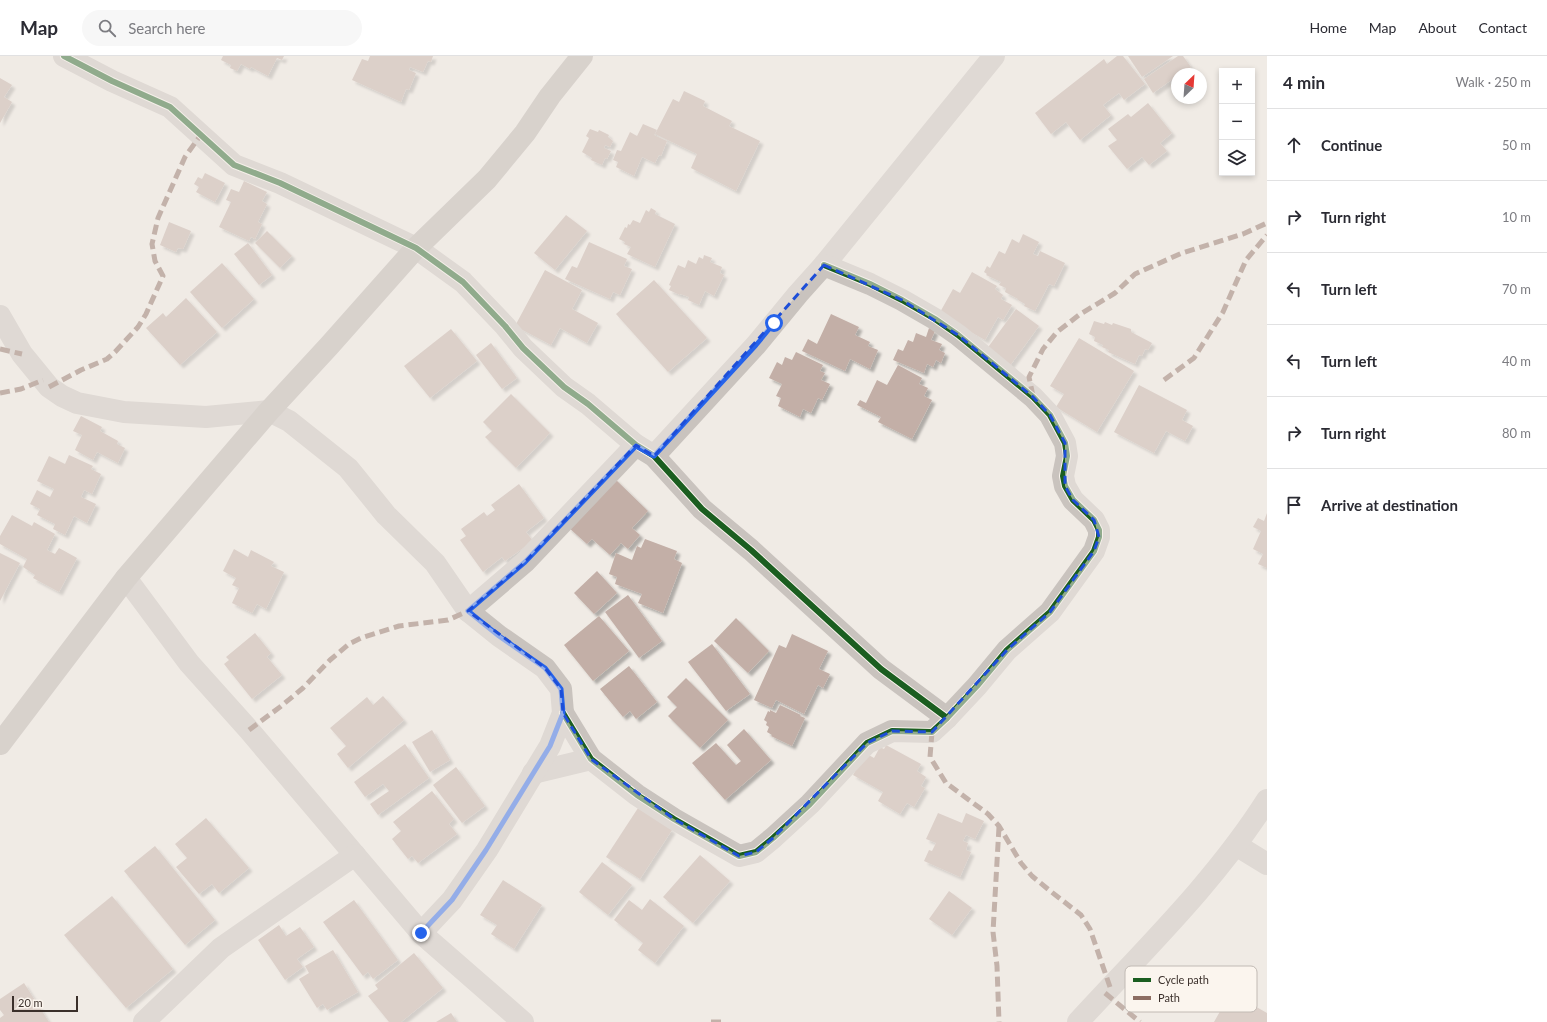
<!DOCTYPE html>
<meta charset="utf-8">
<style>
:root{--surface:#fff;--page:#f7f7f7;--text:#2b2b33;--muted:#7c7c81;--line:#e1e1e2}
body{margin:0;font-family:Lato,sans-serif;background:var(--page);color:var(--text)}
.controls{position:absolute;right:12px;top:12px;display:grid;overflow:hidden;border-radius:0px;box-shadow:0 2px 6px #0003}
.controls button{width:36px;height:36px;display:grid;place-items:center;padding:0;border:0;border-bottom:1px solid var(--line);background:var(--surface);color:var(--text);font:20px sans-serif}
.compass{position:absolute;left:1171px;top:12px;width:36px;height:36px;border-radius:50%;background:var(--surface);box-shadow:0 2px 6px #0003;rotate:25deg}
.scale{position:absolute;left:12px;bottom:10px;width:66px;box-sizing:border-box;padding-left:4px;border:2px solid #3b302b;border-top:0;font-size:11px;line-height:14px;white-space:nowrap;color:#3b302b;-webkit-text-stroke:3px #fbf5ee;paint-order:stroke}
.stop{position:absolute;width:12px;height:12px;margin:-9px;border:3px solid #2563eb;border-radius:50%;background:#fff}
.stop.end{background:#2563eb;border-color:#fff;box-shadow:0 1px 4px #0008}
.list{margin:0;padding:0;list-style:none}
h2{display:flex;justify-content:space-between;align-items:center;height:52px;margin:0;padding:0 16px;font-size:17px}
h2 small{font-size:13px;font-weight:400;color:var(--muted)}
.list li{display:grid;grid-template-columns:26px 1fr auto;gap:12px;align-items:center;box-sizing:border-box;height:72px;padding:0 16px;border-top:1px solid var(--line)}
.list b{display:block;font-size:15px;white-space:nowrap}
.list em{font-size:13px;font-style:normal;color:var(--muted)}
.icon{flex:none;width:22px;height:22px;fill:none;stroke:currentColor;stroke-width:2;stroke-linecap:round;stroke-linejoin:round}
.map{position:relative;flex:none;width:1267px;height:966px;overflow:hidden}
header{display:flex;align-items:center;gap:24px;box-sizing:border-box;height:56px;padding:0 20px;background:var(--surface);border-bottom:1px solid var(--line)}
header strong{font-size:19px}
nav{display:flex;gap:22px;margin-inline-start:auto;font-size:14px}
.search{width:280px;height:36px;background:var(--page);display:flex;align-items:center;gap:10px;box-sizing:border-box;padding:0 14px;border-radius:22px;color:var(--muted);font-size:15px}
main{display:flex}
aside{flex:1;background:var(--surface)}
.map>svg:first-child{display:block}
</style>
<header>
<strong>Map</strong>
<div class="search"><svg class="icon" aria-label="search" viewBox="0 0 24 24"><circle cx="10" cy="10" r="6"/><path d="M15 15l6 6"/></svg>Search here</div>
<nav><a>Home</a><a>Map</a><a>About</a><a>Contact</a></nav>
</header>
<main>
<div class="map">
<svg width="1267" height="966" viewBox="0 0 1267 966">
<defs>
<filter id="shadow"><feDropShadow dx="3.5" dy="3.5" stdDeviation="1" flood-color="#0004"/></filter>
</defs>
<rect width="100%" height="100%" fill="#f0ebe5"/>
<g fill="#c3afa7" filter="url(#shadow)">
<path d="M 223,0 L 284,0 L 282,4 L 277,2 L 268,20 L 251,11 L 250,13 L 241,8 L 237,15 L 230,12 L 231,9 L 221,4 Z"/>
<path d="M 370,0 L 433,0 L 431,6 L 428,5 L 423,16 L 410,11 L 409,14 L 416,17 L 409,34 L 406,33 L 401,46 L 352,24 L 362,3 L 368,5 Z"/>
<path d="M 1117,0 L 1123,0 L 1145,28 L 1124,44 L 1119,37 L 1103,49 L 1111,59 L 1080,84 L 1066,66 L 1051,78 L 1035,57 L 1104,3 L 1107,8 Z"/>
<path d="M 1128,0 L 1173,0 L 1142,21 Z"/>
<path d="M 1178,0 L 1183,0 L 1191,11 L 1181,18 L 1177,18 L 1177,20 L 1153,37 L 1144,23 Z"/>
<path d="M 0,22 L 12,29 L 4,41 L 12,46 L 0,67 Z"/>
<path d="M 684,35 L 705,45 L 703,50 L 732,65 L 729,70 L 760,85 L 736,135 L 691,112 L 697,98 L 655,78 L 673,43 L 679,46 Z"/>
<path d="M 1148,47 L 1172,77 L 1160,87 L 1167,95 L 1149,109 L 1142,101 L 1127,113 L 1108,90 L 1117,84 L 1108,73 L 1128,58 L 1131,61 Z"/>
<path d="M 643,68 L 657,74 L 654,79 L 667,85 L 661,100 L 659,99 L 655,107 L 642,101 L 634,120 L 616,111 L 618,106 L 613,104 L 617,94 L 621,95 L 630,76 L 637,80 Z"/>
<path d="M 590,73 L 598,76 L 599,74 L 609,79 L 608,81 L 613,85 L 610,91 L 605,89 L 604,92 L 611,95 L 607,103 L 605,102 L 602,109 L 591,104 L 592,102 L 582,96 L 589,82 L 586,80 Z"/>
<path d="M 205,117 L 225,127 L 215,146 L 196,136 L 199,131 L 194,128 L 198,121 L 202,123 Z"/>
<path d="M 244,125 L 267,136 L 262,145 L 267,148 L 258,166 L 262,168 L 255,183 L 251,181 L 249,185 L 219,171 L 231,146 L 226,144 L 231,133 L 239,136 Z"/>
<path d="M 651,152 L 656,155 L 655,158 L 675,168 L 655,211 L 627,198 L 631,191 L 624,188 L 625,186 L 619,183 L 625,171 L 627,172 L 628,168 L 630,169 L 633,164 L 640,167 L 646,154 L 649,156 Z"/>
<path d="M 566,159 L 587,175 L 555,214 L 534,197 Z"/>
<path d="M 169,166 L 191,175 L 183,193 L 178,192 L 176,196 L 160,189 Z"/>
<path d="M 267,175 L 292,200 L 280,212 L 255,187 Z"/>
<path d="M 1023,178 L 1039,186 L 1033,198 L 1038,200 L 1040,195 L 1065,207 L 1054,230 L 1049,228 L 1035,255 L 1024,250 L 1025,248 L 1018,244 L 1018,243 L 1005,236 L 1006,232 L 999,229 L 1001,226 L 986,219 L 987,218 L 984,216 L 987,210 L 990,212 L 999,195 L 1005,198 L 1012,183 L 1019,187 Z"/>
<path d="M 589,186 L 627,203 L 624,210 L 632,213 L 620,239 L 613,236 L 610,243 L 565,223 L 572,210 L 577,212 Z"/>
<path d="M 248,187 L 272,219 L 259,229 L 234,198 Z"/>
<path d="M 704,199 L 712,202 L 710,206 L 722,211 L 720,217 L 724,219 L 714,240 L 705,235 L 699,249 L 688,244 L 689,241 L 680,238 L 680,239 L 669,234 L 671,230 L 669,229 L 678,209 L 685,212 L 688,204 L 696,208 L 699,201 L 703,203 Z"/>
<path d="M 222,207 L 254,243 L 222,272 L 190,236 Z"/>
<path d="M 545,214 L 582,234 L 572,253 L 598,267 L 587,287 L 560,272 L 551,289 L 515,270 Z"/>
<path d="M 972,216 L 997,230 L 995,233 L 1003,239 L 1001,243 L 1012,249 L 1003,264 L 998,261 L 985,284 L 939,258 L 953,233 L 960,237 Z"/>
<path d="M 654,224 L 707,282 L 668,316 L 616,258 Z"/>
<path d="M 186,242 L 217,276 L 180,309 L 146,272 L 163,257 L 166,261 Z"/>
<path d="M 1016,253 L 1039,270 L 1009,311 L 986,294 Z"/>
<path d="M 831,258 L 859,271 L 855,279 L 870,286 L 868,290 L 878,294 L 870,313 L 850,303 L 845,315 L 802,295 L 808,283 L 817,288 Z"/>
<path d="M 1094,265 L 1104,268 L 1105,266 L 1112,269 L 1113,267 L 1131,273 L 1131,276 L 1152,287 L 1148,294 L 1145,293 L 1142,300 L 1139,299 L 1135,308 L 1108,296 L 1109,294 L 1102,291 L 1103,289 L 1094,285 L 1095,281 L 1089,278 Z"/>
<path d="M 929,272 L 935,275 L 931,284 L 942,288 L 939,294 L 945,297 L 941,307 L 936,304 L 933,311 L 927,308 L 924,317 L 893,304 L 898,293 L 903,295 L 908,284 L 913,286 L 916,277 L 926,281 Z"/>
<path d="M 451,273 L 477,305 L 430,342 L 404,310 Z"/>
<path d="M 1079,282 L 1134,315 L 1097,376 L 1056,351 L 1064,338 L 1050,330 Z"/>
<path d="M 491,287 L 517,322 L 502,333 L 476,299 Z"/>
<path d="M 796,296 L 823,309 L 820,315 L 825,317 L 821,324 L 830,328 L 822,344 L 818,342 L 811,357 L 803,353 L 800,361 L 778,350 L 781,342 L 776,340 L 782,328 L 769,322 L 777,306 L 782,309 L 785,301 L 792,304 Z"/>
<path d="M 898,309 L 922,322 L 919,328 L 928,332 L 924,340 L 932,344 L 912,383 L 878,366 L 881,361 L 857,349 L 860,344 L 866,347 L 877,324 L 887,329 Z"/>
<path d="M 1139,329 L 1187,354 L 1182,364 L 1193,370 L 1185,385 L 1166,375 L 1154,397 L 1114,376 Z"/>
<path d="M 511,338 L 550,377 L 516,412 L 485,381 L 492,375 L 483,366 Z"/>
<path d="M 81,360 L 102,371 L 100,375 L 118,385 L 117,388 L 125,392 L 118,407 L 97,396 L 93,404 L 75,394 L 82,379 L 73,375 Z"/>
<path d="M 69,399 L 93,410 L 91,413 L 101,418 L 92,438 L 84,434 L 81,441 L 96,448 L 87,467 L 74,460 L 65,479 L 53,473 L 55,468 L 37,459 L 40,453 L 30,448 L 37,434 L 50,441 L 54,433 L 37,425 L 49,400 L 65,408 Z"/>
<path d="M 614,422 L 648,455 L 632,472 L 640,479 L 628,493 L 621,487 L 610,499 L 592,483 L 587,488 L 568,471 Z"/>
<path d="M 519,428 L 544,462 L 526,476 L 533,485 L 505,505 L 502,501 L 483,516 L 460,484 L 466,480 L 461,473 L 484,456 L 487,460 L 495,454 L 491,449 Z"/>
<path d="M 1267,457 L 1267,512 L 1258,508 L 1263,498 L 1253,493 L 1261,475 L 1253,471 L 1258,462 L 1264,465 Z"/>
<path d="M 12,459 L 32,470 L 34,466 L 55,478 L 47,494 L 55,498 L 59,492 L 77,502 L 59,536 L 33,522 L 35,519 L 23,511 L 27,503 L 0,488 L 0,480 Z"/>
<path d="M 645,483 L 677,495 L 674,503 L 682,507 L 663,557 L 638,547 L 642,538 L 615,528 L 617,521 L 609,518 L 616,497 L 632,504 L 637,490 L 641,492 Z"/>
<path d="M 234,493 L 248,501 L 251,494 L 274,506 L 271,510 L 284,516 L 266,553 L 257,548 L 252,557 L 232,547 L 239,532 L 232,529 L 236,522 L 223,515 Z"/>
<path d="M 0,497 L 20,507 L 0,545 Z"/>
<path d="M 597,515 L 617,537 L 594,558 L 574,537 Z"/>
<path d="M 628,539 L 662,585 L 639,602 L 605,556 Z"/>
<path d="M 599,560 L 629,595 L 593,625 L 564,589 Z"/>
<path d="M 736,562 L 769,595 L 748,617 L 714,585 Z"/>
<path d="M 255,577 L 271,597 L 267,601 L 282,619 L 252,643 L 224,608 L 229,604 L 226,601 Z"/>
<path d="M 792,578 L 828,595 L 819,613 L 830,618 L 823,632 L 818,629 L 804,658 L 776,644 L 772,652 L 754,644 L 779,589 L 786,592 Z"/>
<path d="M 712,588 L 750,638 L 726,655 L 688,606 Z"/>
<path d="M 629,610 L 657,646 L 636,663 L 630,655 L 623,661 L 600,633 Z"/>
<path d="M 686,622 L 728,664 L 700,692 L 668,660 L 677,651 L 667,641 Z"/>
<path d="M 383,640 L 404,664 L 348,712 L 337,698 L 346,690 L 330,672 L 367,641 L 373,649 Z"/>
<path d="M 780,649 L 801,659 L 800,660 L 805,662 L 792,690 L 771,680 L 772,679 L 767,676 L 769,671 L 766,669 L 767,666 L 764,664 L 768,655 L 770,656 L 770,654 L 776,657 Z"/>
<path d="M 744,673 L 771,704 L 725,744 L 692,707 L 716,687 L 736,709 L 741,705 L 727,689 Z"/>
<path d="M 432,674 L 450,704 L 430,716 L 412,686 Z"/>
<path d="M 405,688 L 429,722 L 378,759 L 370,748 L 389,735 L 383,728 L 365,741 L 354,726 Z"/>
<path d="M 886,689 L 921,708 L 917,715 L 926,721 L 921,730 L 925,732 L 914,751 L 907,747 L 900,758 L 878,745 L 883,736 L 853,719 L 865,697 L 874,702 L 880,691 L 884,693 Z"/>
<path d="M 456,711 L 485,750 L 462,767 L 433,729 Z"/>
<path d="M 432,735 L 454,763 L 449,768 L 457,778 L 418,807 L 412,800 L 408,803 L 392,783 L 401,775 L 393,766 Z"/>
<path d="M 638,752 L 672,774 L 640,823 L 606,801 Z"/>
<path d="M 938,757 L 962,767 L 966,757 L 984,765 L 975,783 L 966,779 L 963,785 L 968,787 L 966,794 L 971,796 L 960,821 L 924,805 L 929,794 L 932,795 L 936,787 L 926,783 Z"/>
<path d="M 206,762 L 249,812 L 219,837 L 212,828 L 199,838 L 176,811 L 187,802 L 175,788 Z"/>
<path d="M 155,790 L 215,864 L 185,889 L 124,815 Z"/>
<path d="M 700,799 L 730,825 L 693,867 L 663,841 Z"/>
<path d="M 602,806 L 632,829 L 608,859 L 579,836 Z"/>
<path d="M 503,824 L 542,849 L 514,893 L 491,878 L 497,869 L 480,859 Z"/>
<path d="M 949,835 L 972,852 L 952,879 L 929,863 Z"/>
<path d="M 112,840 L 173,913 L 126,952 L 64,879 Z"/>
<path d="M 650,843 L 684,870 L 655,907 L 638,894 L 643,887 L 614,864 L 629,844 L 642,854 Z"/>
<path d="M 354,844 L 398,904 L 373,923 L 368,916 L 363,920 L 323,866 Z"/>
<path d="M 279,869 L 286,880 L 300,871 L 314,891 L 297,903 L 303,911 L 285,924 L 258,884 Z"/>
<path d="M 333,894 L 358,936 L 327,954 L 323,948 L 317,952 L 299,923 L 309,917 L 305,910 Z"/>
<path d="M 414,897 L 443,932 L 401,966 L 389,966 L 368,940 L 378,933 L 375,929 Z"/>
<path d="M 24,927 L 49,966 L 0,966 L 0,962 L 4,959 L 0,954 L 0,943 Z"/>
<path d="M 1227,943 L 1239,949 L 1242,943 L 1267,957 L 1267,966 L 1214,966 Z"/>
<path d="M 451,957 L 457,966 L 436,966 Z"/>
</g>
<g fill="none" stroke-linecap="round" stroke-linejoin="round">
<g stroke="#c9c3be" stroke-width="22">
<path d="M 64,0 L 112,25 L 170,51 L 234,109 L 280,127 L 416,192 L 463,226 L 505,270 L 523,292 L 564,331 L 588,348 L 636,389 L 654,400 L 702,453 L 751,494 L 881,613 L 947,662"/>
<path d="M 0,260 L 22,298 L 49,331 L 62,340 L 77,347 L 124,356 L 206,361 L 269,355 L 289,365 L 348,412 L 386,459 L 435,507 L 468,555 L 525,506 L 636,389"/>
<path d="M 654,400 L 756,289 L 798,238 L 824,209 L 994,0"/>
<path d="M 126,522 L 189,607 L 249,674 L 421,877 L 523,966"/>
<path d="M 563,657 L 591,703 L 637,739 L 674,763 L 739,800 L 756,796 L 773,782 L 810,748 L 867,687 L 892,675 L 932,676 L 947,662 L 977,630 L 1007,594 L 1050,556 L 1094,495 L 1099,481 L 1099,474 L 1094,464 L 1073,444 L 1065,430 L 1063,420 L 1067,400 L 1065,387 L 1050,359 L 1033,341 L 958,279 L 935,263 L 902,244 L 870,228 L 824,209"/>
<path d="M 533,717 L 591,703"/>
<path d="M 1236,789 L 1267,808"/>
<path d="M 421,877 L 452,844 L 487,794 L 550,690 L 563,657 L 561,633 L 545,612 L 499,580 L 468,555"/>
<path d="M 144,966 L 221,892 L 355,799"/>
<path d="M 1078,966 C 1143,895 1215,826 1267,744"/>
</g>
<path stroke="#bab3ae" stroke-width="22" d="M 0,688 L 126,522 L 269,355 L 329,290 L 416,192 L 487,123 L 525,77 L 550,40 L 582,0"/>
<g stroke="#8d6e63" stroke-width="5" stroke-dasharray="10 5" stroke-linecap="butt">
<path d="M 0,293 L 22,298"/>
<path d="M 1164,324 L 1194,302 L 1223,256 L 1246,204 L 1267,179"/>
<path d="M 49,331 L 81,314 L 107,303 L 115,296 L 138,271 L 146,258 L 163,220 L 155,205 L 152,188 L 158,162 L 185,101 L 200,80"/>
<path d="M 0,337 L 21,333 L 43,324"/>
<path d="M 1033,340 L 1029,321 L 1043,293 L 1057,276 L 1079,259 L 1115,237 L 1135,218 L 1182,197 L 1243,178 L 1267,167"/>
<path d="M 249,674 L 280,651 L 303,632 L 330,604 L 349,588 L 361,582 L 399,570 L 448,564 L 468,555"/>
<path d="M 932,676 L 930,701 L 946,727 L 988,758 L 999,770 L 1021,807 L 1032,820 L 1049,834 L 1081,859 L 1090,873 L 1110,931"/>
<path d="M 999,771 L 993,876 L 997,910 L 999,966"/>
<path d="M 1105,937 L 1140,966"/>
<path d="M 711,966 L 723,966"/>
</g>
<g stroke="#fbf5ee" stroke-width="8">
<g id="cycleway">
<path d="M 64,0 L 112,25 L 170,51 L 234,109 L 280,127 L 416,192 L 463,226 L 505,270 L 523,292 L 564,331 L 588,348 L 636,389 L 654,400 L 702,453 L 751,494 L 881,613 L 947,662"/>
<path d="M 563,657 L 591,703 L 637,739 L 674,763 L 739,800 L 756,796 L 773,782 L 810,748 L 867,687 L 892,675 L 932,676 L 947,662 L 977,630 L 1007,594 L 1050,556 L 1094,495 L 1099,481 L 1099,474 L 1094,464 L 1073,444 L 1065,430 L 1063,420 L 1067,400 L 1065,387 L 1050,359 L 1033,341 L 958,279 L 935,263 L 902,244 L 870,228 L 824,209"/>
</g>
</g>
<use href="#cycleway" stroke="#1b5e20" stroke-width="6"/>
</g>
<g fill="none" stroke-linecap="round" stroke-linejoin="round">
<path stroke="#2563eb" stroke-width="5" d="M 421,877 L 452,844 L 486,794 L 550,690 L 563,657 L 561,633 L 545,612 L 499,580 L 468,555 L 525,506 L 636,390 L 654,400 L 756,289 L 774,267"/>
</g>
<path d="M0 0H1267V966H0ZM 824,209 L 902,244 L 958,279 L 1033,341 L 1050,359 L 1065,387 L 1065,430 L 1073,444 L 1094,464 L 1099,481 L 1094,495 L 1050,556 L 1007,594 L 932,676 L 892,675 L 867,687 L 773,782 L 756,796 L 739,800 L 674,763 L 591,703 L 563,657 L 561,633 L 545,612 L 468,555 L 525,506 L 636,389 L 654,400 Z" fill="#f0ebe5" fill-opacity=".55" fill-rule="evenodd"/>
<path fill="none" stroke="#1d4ed8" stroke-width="3" stroke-dasharray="8 5" stroke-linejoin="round" d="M 824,209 L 902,244 L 958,279 L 1033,341 L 1050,359 L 1065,387 L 1065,430 L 1073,444 L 1094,464 L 1099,481 L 1094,495 L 1050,556 L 1007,594 L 932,676 L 892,675 L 867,687 L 773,782 L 756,796 L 739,800 L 674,763 L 591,703 L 563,657 L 561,633 L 545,612 L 468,555 L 525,506 L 636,389 L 654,400 Z"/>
<rect x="1125" y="910" width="132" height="46" rx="6" fill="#fbf5ee" stroke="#c1bab4" stroke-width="1"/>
<rect x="1133" y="922" width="18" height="4" fill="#1b5e20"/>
<rect x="1133" y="940" width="18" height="4" fill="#8d6e63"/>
<g font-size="11" fill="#3b302b">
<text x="1158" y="928">Cycle path</text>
<text x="1158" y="946">Path</text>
</g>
</svg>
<div class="controls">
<button>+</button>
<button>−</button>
<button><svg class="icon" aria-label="layers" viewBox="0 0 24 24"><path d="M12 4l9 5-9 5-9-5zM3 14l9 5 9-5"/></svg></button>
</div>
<svg class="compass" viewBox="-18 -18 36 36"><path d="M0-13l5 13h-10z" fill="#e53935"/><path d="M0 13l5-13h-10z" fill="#7c7c81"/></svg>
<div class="scale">20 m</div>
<div class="stop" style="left:774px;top:267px"></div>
<div class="stop end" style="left:421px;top:877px"></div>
</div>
<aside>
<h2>4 min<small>Walk · 250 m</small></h2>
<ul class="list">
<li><svg class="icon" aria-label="ahead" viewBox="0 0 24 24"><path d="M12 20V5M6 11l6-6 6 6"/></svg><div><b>Continue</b></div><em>50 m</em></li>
<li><svg class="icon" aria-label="right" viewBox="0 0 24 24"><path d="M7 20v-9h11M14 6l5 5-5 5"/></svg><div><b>Turn right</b></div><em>10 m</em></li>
<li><svg class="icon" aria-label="left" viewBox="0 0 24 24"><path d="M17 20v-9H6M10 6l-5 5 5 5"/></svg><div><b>Turn left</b></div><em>70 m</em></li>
<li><svg class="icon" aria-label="left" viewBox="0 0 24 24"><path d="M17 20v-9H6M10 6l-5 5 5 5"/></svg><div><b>Turn left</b></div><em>40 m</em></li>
<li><svg class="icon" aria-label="right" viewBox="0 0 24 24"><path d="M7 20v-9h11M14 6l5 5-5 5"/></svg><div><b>Turn right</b></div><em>80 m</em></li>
<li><svg class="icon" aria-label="arrive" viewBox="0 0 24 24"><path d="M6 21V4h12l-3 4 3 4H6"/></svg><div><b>Arrive at destination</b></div></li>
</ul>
</aside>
</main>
